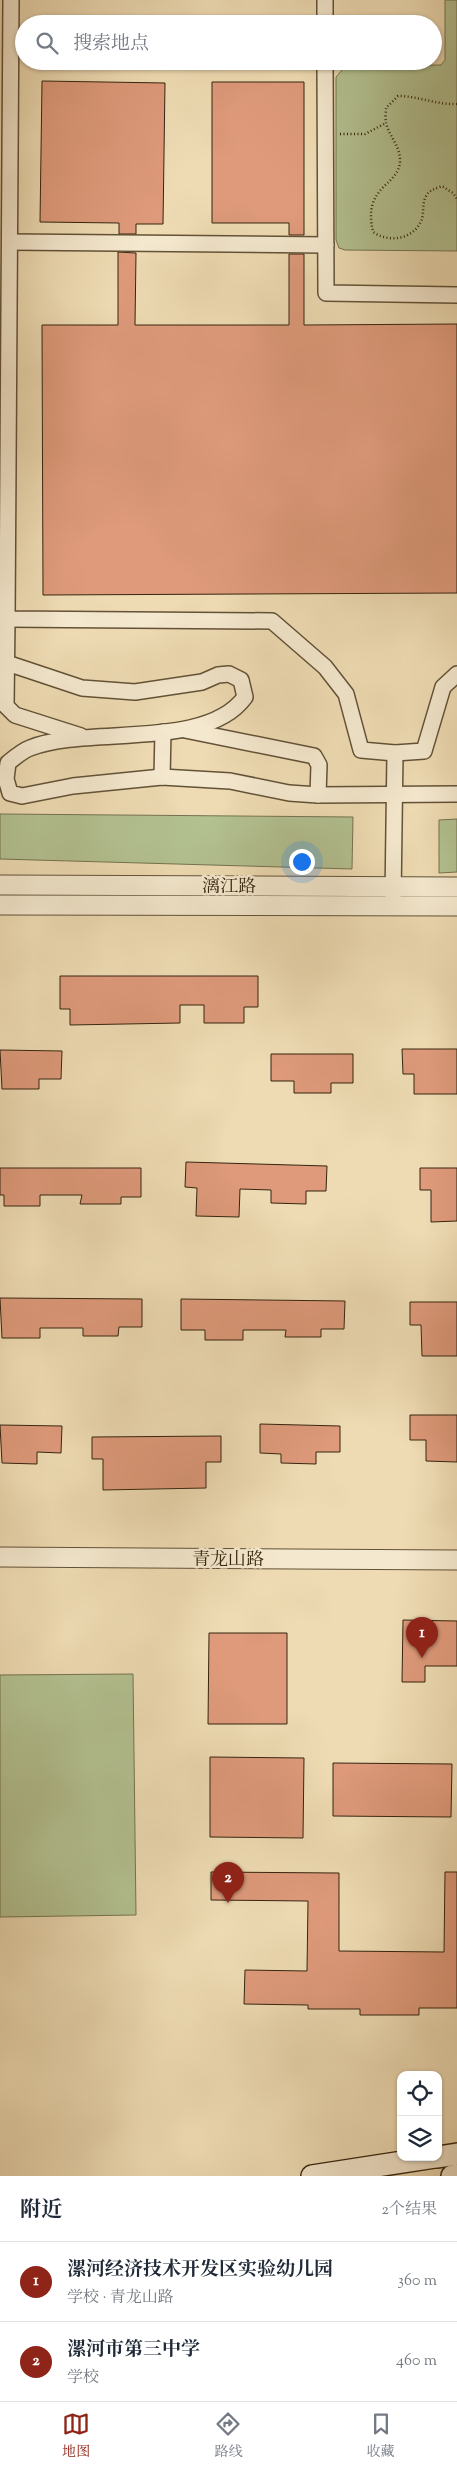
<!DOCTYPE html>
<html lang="zh">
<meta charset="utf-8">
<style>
:root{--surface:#fff;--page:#f2f2f3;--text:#1f2937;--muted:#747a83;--line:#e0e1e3;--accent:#8f2418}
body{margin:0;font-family:"Sorts Mill Goudy","Noto Serif SC",serif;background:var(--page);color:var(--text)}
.controls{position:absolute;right:15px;bottom:15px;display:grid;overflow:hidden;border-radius:10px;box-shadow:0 1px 4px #0004}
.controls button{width:45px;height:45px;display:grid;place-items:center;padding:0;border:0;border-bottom:1px solid var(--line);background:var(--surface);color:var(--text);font:25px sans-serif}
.you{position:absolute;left:301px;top:861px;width:18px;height:18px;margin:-12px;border:4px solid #fff;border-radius:50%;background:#1a73e8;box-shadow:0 0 0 8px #1a73e833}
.badge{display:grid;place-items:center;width:32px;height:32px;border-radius:50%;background:var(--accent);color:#fff;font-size:16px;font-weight:700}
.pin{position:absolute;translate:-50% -41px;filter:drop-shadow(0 1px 2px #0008)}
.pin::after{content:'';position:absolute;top:26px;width:18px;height:15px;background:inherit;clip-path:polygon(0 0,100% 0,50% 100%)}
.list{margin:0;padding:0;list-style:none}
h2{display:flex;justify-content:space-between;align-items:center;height:65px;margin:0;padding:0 20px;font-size:21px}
h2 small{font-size:16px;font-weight:400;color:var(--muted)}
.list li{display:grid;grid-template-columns:32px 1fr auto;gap:15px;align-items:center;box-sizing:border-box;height:80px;padding:0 20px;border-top:1px solid var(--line)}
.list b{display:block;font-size:19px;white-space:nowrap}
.list p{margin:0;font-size:16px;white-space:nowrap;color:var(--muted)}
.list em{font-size:16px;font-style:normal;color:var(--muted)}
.icon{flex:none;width:28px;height:28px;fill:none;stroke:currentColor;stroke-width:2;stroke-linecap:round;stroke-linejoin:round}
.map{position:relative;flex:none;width:457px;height:2176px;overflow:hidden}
.search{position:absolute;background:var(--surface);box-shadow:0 1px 4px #0004;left:15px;right:15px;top:15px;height:55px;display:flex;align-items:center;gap:12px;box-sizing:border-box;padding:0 18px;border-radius:28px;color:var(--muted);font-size:19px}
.sheet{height:225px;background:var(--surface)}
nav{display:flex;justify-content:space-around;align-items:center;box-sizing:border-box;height:70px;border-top:1px solid var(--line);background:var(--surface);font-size:14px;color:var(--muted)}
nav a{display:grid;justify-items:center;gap:2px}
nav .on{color:var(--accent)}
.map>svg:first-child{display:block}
</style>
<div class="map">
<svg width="457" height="2176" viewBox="0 0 457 2176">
<rect width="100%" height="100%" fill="#eedbb3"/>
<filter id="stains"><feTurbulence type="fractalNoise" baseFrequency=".004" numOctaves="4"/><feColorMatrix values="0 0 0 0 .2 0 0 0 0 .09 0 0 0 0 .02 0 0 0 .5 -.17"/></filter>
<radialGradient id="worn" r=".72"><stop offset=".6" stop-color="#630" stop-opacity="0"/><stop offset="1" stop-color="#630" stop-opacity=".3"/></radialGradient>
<g fill="#b3c191" stroke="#747350">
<path d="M 445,0 L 457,0 L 457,251 L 345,250 L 339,248 L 336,240 L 336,77 L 343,69 L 355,66 L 441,65 L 445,60 Z"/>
<path d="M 0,814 L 353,817 L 352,869 L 0,859 Z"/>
<path d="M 457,819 L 457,872 L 439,873 L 439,820 Z"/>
<path d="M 133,1674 L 136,1915 L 0,1917 L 0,1675 Z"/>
</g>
<g fill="#de9a7b" stroke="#35250e">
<path d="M 42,81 L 165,83 L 163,224 L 136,224 L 136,234 L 119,234 L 119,223 L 40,222 Z"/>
<path d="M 212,82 L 304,82 L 304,235 L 289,235 L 289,223 L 212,223 Z"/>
<path d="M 118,252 L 136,253 L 135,325 L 289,325 L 289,254 L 304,254 L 304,325 L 457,324 L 457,593 L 43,595 L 42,325 L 118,325 Z"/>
<path d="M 60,976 L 258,976 L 258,1007 L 244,1007 L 244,1023 L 204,1023 L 204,1005 L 180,1005 L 180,1023 L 70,1025 L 70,1009 L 60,1009 Z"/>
<path d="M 402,1049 L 457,1049 L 457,1094 L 414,1094 L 414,1074 L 403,1074 Z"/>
<path d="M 0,1050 L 62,1051 L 61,1079 L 39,1079 L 39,1089 L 2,1089 Z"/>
<path d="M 271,1054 L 353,1054 L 353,1083 L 331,1083 L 331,1093 L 294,1093 L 294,1081 L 271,1081 Z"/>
<path d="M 186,1162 L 327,1166 L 326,1191 L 306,1191 L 306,1204 L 271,1203 L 271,1190 L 240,1189 L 239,1217 L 196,1216 L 197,1188 L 185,1187 Z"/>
<path d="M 0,1168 L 141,1168 L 141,1197 L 121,1197 L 121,1204 L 80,1204 L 82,1195 L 40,1195 L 40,1206 L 4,1206 L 4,1195 L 0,1195 Z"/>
<path d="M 420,1168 L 457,1168 L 457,1221 L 431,1222 L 431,1190 L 420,1190 Z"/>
<path d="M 0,1298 L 142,1299 L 142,1327 L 119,1327 L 118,1336 L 83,1336 L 83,1328 L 40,1328 L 40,1338 L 2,1338 Z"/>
<path d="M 181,1299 L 345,1301 L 344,1329 L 321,1329 L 321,1337 L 285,1337 L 286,1330 L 243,1330 L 243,1340 L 205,1340 L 205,1330 L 181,1330 Z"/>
<path d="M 410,1302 L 457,1302 L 457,1356 L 422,1356 L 421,1325 L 410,1325 Z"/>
<path d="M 410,1415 L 457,1415 L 457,1462 L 426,1461 L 426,1440 L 410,1440 Z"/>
<path d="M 260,1424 L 340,1426 L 340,1452 L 316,1452 L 316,1464 L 281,1463 L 281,1454 L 260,1453 Z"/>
<path d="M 0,1425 L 62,1426 L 61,1453 L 37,1452 L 37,1464 L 2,1463 Z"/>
<path d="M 221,1436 L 221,1462 L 206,1462 L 206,1488 L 103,1490 L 103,1459 L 92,1459 L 92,1437 Z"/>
<path d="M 403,1620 L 457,1621 L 457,1666 L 425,1666 L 425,1682 L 402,1682 Z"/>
<path d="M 209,1633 L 287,1633 L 287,1724 L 208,1724 Z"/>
<path d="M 210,1757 L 304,1758 L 303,1838 L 210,1837 Z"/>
<path d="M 333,1763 L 452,1764 L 451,1817 L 333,1816 Z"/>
<path d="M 211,1872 L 339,1873 L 339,1951 L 444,1952 L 445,1872 L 457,1872 L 457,2008 L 419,2008 L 419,2015 L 360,2015 L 360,2009 L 308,2009 L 308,2005 L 244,2004 L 245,1970 L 307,1971 L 308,1901 L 211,1900 Z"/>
</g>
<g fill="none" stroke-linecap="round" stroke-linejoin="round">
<g stroke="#635237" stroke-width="18">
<g id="minor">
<path d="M 11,0 L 7,619 L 272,621 L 325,667 L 346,694 L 361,750 L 395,753 L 424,751 L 443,687 L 457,674"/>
<path d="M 325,0 L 325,24"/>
<path d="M 325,61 L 326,293 L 457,295"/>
<path d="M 10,242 L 326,245"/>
<path d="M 7,619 L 6,706 L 15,715 L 81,736"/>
<path d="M 7,663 L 82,688 L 135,692 L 202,682 L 218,675 L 229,674 L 241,680 L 245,697 C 206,751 88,725 30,748 C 22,751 14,758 8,763 L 6,779 L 10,793 L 22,796 L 73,786 L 162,777 L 230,781 L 289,793 L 318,795 L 457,794"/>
<path d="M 185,730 L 314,756 L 319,765 L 318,795"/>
<path d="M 162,777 L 163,732"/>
<path d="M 393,898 L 395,753"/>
</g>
</g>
<g stroke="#635237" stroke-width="21">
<g id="tertiary">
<path d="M 0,885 L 457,887"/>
<path d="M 0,905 L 457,906"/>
<path d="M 0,1557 L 457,1560"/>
</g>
</g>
<g stroke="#35250e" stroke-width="24">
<g id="secondary">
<path d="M 438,2157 L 457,2154"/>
<path d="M 312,2176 L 435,2157"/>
<path d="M 452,2176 L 457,2175"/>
</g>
</g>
<g stroke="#35250e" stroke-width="2.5" stroke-dasharray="1 2.5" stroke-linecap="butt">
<path d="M 457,104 C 437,105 418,96 398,96 L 386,108 C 386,112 385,119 386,123 C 389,136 400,146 400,160 C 400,187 362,184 373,232 C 389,243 414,240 422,219 C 424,212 422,203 426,196 C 429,190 435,189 442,186 L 453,193 L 457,199"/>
<path d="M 340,134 L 365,134 L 386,123"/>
</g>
<use href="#minor" stroke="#f4e8ce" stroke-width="15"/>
<use href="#tertiary" stroke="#f4e8ce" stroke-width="19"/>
<use href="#secondary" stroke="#f4e8ce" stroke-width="21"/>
</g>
<g text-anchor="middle" stroke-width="5" stroke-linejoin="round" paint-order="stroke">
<g font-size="18" fill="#35250e" stroke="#f4e8ce">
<text x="229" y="892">漓江路</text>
<text x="228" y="1565">青龙山路</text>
</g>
</g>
<rect width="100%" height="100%" filter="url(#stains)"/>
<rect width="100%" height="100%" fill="url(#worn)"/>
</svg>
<div class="controls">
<button><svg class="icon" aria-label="locate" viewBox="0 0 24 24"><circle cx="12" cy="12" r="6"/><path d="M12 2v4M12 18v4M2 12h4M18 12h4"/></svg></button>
<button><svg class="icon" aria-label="layers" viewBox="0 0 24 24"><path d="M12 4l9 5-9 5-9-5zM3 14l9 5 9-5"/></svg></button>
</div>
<div class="you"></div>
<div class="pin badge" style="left:422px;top:1658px">1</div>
<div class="pin badge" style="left:228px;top:1903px">2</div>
<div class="search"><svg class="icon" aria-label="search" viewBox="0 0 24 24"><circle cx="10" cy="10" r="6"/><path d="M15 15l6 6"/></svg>搜索地点</div>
</div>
<section class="sheet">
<h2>附近<small>2个结果</small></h2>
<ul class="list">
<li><span class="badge">1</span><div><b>漯河经济技术开发区实验幼儿园</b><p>学校 · 青龙山路</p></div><em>360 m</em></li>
<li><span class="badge">2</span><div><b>漯河市第三中学</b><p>学校</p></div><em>460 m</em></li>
</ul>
</section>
<nav>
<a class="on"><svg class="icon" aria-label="map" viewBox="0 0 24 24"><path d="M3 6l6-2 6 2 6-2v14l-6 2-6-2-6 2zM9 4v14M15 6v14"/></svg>地图</a>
<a><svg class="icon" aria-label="directions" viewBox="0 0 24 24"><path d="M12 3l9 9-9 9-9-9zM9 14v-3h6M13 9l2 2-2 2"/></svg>路线</a>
<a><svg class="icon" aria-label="saved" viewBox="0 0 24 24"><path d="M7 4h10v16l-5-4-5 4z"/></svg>收藏</a>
</nav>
